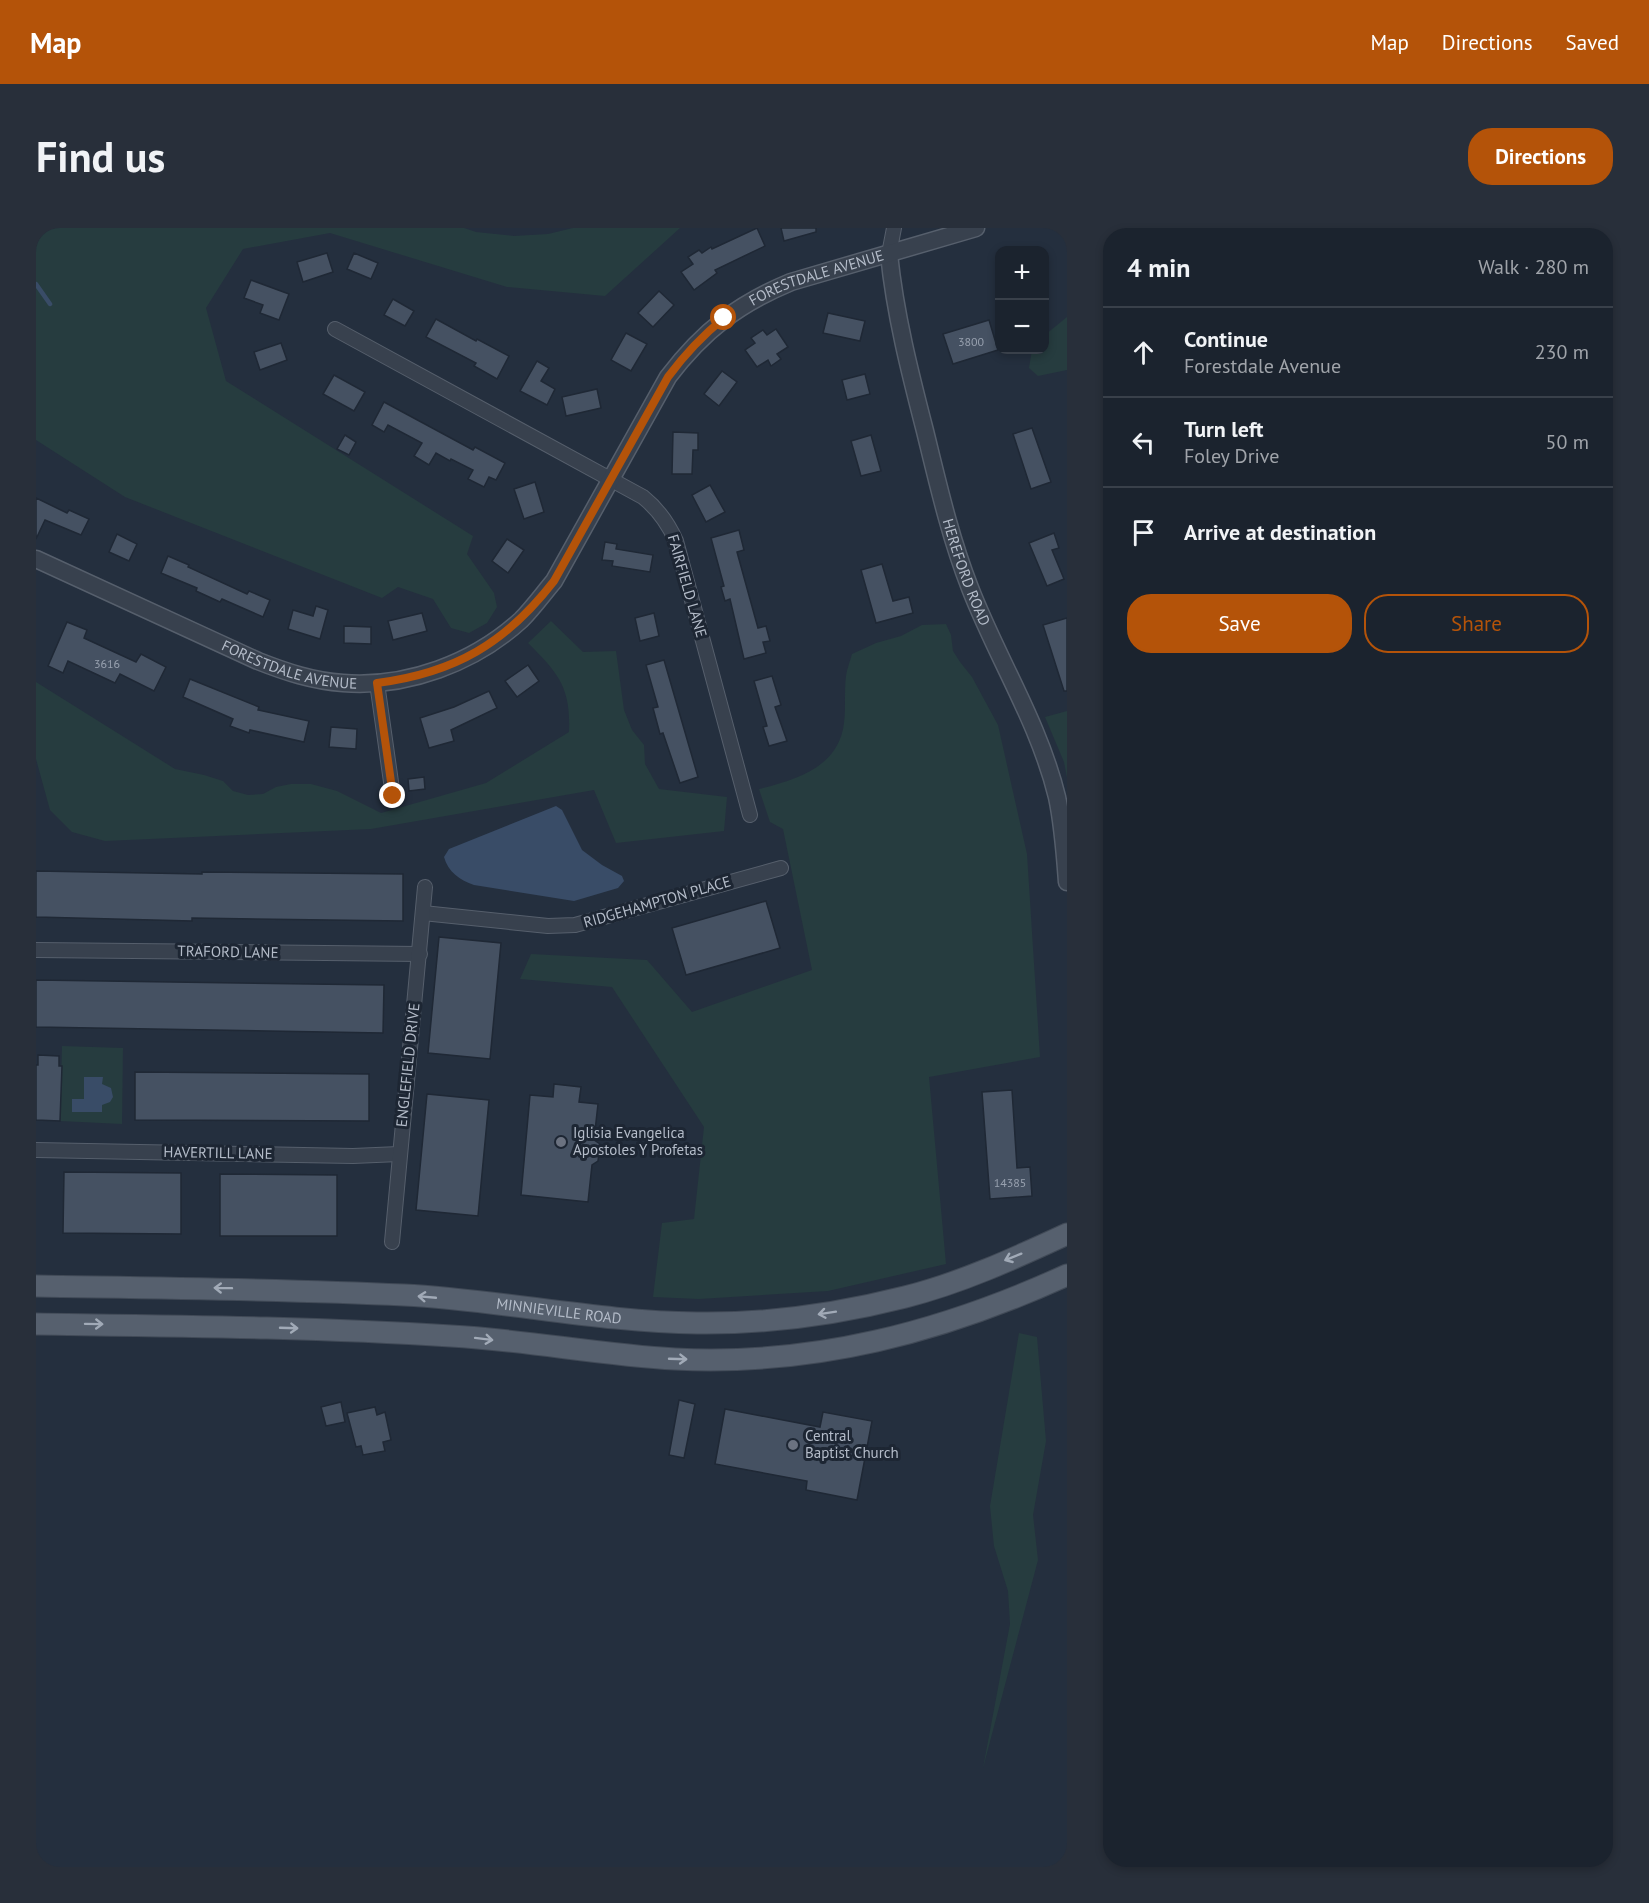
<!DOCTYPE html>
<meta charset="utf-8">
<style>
:root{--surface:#1b232e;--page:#282f3a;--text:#f1f3f6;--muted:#a0a4aa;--line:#39404a;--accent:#b45309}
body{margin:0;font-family:"PT Sans",sans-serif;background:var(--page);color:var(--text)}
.controls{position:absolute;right:18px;top:18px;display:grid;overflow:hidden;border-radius:12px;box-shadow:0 3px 9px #0003}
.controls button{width:54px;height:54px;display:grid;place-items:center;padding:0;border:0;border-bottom:2px solid var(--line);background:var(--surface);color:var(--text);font:30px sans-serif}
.stop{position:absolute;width:18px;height:18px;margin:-14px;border:4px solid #b45309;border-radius:50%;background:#fff}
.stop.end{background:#b45309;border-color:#fff;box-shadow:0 2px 6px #0008}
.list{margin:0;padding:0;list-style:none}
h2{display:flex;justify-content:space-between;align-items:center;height:78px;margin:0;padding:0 24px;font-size:26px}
h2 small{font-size:20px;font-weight:400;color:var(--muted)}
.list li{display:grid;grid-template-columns:39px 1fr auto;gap:18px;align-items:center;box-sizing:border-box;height:90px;padding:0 24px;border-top:2px solid var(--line)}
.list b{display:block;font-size:22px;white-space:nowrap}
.list p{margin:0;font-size:20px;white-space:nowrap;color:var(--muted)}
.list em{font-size:20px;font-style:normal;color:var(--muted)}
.actions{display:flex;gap:12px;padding:18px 24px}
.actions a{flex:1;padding:14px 0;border:2px solid var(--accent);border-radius:24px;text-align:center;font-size:21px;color:var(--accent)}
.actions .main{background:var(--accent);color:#fff}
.icon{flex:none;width:33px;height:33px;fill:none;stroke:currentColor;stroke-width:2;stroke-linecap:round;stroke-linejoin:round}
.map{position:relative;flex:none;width:1031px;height:1639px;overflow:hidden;border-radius:24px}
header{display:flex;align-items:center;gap:36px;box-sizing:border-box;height:84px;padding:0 30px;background:var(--accent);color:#fff}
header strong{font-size:28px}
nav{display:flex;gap:33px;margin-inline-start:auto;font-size:21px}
.intro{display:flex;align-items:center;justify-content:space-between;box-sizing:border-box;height:144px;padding:0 36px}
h1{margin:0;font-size:42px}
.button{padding:15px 27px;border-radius:24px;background:var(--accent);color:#fff;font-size:21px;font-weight:700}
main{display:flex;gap:36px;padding:0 36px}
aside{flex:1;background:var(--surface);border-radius:24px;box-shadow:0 3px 9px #0003}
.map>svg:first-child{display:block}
</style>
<header>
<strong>Map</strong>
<nav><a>Map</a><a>Directions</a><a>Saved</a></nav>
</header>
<div class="intro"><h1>Find us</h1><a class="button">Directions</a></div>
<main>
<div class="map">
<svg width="1031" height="1639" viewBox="0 0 1031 1639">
<rect width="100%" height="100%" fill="#242f3e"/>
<g fill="#263c3f">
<path d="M 0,0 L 428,0 L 440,4 L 478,8 L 512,6 L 537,0 L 644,0 L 569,68 L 471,59 L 294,5 L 207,21 L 170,80 L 190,153 L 437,308 L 431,326 L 458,365 L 461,379 L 451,395 L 433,405 L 415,400 L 397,371 L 362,359 L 346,370 L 89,269 L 0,212 Z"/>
<path d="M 1031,89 L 1031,142 L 1002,148 L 993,140 L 996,122 L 1008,122 L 1009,107 Z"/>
<path d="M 515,393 L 547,424 L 580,423 L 588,482 L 596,502 L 608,517 L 609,536 L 623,561 L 691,569 L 688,603 L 580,615 L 558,562 L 335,601 L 69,613 L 36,604 L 14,582 L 0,531 L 0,454 L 139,541 L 168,547 L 187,553 L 197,563 L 212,567 L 227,566 L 240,559 L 255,556 L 275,556 L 301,563 L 345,585 L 450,555 L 533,504 C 535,459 522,445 492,415 Z"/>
<path d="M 910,396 L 915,407 L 917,423 L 924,434 L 936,449 L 962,497 L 991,626 L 1004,829 L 893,849 L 910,1036 L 792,1063 L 663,1071 L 617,1069 L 626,995 L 658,991 L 668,899 L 576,759 L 484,751 L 495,726 L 611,732 L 656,784 L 776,742 L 747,601 L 734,594 L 723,561 C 760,552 803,539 808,495 C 810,479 808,464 810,448 C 811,441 814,433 816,426 L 840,415 L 865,408 L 886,397 Z"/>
<path d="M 1031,483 L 1031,550 L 1028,534 L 1009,489 Z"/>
<path d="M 26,818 L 87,820 L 86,896 L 24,893 Z"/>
<path d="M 983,1105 L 1001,1109 L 1010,1213 L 997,1287 L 1002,1332 L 947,1540 L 974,1396 L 972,1363 L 958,1318 L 954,1278 Z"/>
</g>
<g fill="#394c67">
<path d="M 520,578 L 526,582 L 546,622 L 566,637 L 586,648 L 588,653 L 582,660 L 538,673 L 438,657 C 424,652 412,644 408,629 L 413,621 Z"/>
<path d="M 48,849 L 67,849 L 66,856 L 75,860 L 77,869 L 74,874 L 66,877 L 66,884 L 36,884 L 36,871 L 48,871 Z"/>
</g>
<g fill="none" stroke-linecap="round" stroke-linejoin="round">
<path stroke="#394c67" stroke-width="4.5" d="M 0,56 L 14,76"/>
</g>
<g fill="#455162" stroke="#1f2835" stroke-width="1.5">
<path d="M 721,0 L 729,18 L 679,42 L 681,45 L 658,62 L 645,44 L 657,36 L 652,29 L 663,22 L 666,25 L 675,19 L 676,21 Z"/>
<path d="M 745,0 L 780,0 L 780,4 L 748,13 Z"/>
<path d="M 291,25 L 297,44 L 267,54 L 261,34 Z"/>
<path d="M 318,25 L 342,35 L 335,51 L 311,41 Z"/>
<path d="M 215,52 L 253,66 L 243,92 L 224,85 L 227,77 L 208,70 Z"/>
<path d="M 623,63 L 638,77 L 617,99 L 602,85 Z"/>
<path d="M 357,71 L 378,83 L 369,98 L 348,87 Z"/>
<path d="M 792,85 L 829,93 L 824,113 L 787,105 Z"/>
<path d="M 400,91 L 440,113 L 441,111 L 473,128 L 461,151 L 438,138 L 440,135 L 390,109 Z"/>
<path d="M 953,92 L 962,122 L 917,136 L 907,106 Z"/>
<path d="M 740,101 L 752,119 L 741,126 L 745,131 L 735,138 L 732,132 L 721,139 L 709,122 L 719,115 L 715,110 L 727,102 L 731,107 Z"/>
<path d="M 590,105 L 611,116 L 595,143 L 575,132 Z"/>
<path d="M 245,115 L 251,132 L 224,142 L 218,124 Z"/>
<path d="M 501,133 L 513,140 L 505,153 L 519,161 L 511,177 L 484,163 Z"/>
<path d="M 686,143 L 701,154 L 683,178 L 668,166 Z"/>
<path d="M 829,146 L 834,166 L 811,172 L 806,152 Z"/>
<path d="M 298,147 L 329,164 L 318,183 L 287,166 Z"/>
<path d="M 561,161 L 565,180 L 530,188 L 526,169 Z"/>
<path d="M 348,174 L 437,222 L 439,219 L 469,235 L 460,252 L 453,249 L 448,259 L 432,251 L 437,242 L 415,231 L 414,233 L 400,225 L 393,237 L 378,228 L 386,215 L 352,197 L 348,204 L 336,197 Z"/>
<path d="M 996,200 L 1015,254 L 995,261 L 977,206 Z"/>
<path d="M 637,204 L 662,205 L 662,222 L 657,222 L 656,246 L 636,246 Z"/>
<path d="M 309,207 L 320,214 L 313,227 L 301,221 Z"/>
<path d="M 835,207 L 845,243 L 825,248 L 815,213 Z"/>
<path d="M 499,254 L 508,284 L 488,291 L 478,261 Z"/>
<path d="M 674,257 L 689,284 L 670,294 L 656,267 Z"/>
<path d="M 0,270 L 31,285 L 33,282 L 53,291 L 45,307 L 9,292 L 0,311 Z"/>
<path d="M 703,302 L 708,322 L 701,324 L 709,353 L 722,400 L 730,398 L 734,413 L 727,414 L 730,425 L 708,431 L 694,371 L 689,373 L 685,359 L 688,358 L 675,310 Z"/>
<path d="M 1018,305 L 1023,320 L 1016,322 L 1028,351 L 1011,358 L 993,315 Z"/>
<path d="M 81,306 L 101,316 L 93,333 L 73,324 Z"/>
<path d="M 471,311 L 488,322 L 472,345 L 456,333 Z"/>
<path d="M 569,314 L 581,316 L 580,321 L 617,327 L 614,344 L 576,338 L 577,333 L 566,332 Z"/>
<path d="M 132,328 L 153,337 L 152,339 L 211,366 L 213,363 L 234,372 L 227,389 L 186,371 L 184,374 L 160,363 L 161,360 L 125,345 Z"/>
<path d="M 846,336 L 857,373 L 873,369 L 877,385 L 840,395 L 825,342 Z"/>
<path d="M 280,378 L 292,382 L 284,411 L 252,401 L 257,382 L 277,388 Z"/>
<path d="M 386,385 L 391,403 L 357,412 L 352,393 Z"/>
<path d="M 618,385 L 623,408 L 604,413 L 599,390 Z"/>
<path d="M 1031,390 L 1031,463 L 1028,463 L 1007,397 Z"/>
<path d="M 31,394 L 51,402 L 48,410 L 100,434 L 105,426 L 130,439 L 118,463 L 84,446 L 79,455 L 32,433 L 27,445 L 12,438 Z"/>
<path d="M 308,398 L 335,399 L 335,416 L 308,415 Z"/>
<path d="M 628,432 L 662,549 L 644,555 L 627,505 L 624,506 L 617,480 L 622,479 L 610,437 Z"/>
<path d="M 492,437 L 503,453 L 481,469 L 469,453 Z"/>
<path d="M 736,448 L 745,477 L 739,479 L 751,513 L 733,518 L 727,499 L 731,498 L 718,453 Z"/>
<path d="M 154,451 L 223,479 L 222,482 L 273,493 L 268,514 L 214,502 L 213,505 L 194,498 L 197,491 L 147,469 Z"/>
<path d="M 453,463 L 461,480 L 415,502 L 418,513 L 393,520 L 384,490 L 418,479 Z"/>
<path d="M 295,499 L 321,501 L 320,521 L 293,519 Z"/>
<path d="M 388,549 L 389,561 L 373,563 L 372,551 Z"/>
<path d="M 0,643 L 166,646 L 166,644 L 367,646 L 367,693 L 156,690 L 156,693 L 0,689 Z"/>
<path d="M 730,673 L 744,720 L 650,747 L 636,700 Z"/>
<path d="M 403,709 L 465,715 L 454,831 L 392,825 Z"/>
<path d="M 0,752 L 348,757 L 347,805 L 0,799 Z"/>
<path d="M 2,827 L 23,828 L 23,838 L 26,838 L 24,893 L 0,892 L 0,837 L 2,837 Z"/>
<path d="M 99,844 L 333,846 L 333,893 L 99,892 Z"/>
<path d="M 518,856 L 545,859 L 543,874 L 562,876 L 558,912 L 564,916 L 562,933 L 556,937 L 552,974 L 485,967 L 494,867 L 517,869 Z"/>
<path d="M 976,862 L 981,940 L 994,939 L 996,968 L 954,971 L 946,864 Z"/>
<path d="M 391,866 L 453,872 L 442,988 L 380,982 Z"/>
<path d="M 28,944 L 145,945 L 145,1006 L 27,1005 Z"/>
<path d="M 184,946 L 301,947 L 301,1008 L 184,1008 Z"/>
<path d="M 643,1172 L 659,1176 L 648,1230 L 633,1227 Z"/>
<path d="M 305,1174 L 309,1194 L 290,1198 L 285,1179 Z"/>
<path d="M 339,1179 L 341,1187 L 349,1184 L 355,1212 L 347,1214 L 349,1223 L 327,1227 L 325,1218 L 320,1219 L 311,1185 Z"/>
<path d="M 689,1181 L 784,1199 L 787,1184 L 836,1193 L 821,1272 L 770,1262 L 771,1253 L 679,1236 Z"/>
</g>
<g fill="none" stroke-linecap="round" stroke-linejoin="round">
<g stroke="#565f6c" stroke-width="16">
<g id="minor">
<path d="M 853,26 L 858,0"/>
<path d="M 299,101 L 607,269 C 622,281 632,295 640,313 L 714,587"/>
<path d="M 341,455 L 357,568"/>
<path d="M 387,685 L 512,698 L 539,697 L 745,640"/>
<path d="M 0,722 L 384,726"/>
<path d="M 0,922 L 317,928 L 363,926"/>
<path d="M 356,1014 L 389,659"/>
</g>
</g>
<g stroke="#565f6c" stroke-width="19">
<g id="tertiary">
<path id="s1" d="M 853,26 C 859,86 874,145 889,203 C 902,256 914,309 934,360 C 961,430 1003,495 1021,569 C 1027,597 1029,626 1031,654"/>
<path id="s2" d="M 0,331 L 222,433 C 250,444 277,453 307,455 C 371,460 438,435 485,392 C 497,380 507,366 518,353 L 632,149 C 667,103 702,76 755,54 L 940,0"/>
</g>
</g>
<g stroke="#414a57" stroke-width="23">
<g id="primary">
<path id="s3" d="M 0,1058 C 123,1060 245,1061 368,1067 C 466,1072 563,1094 661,1095 C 731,1096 802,1086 869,1069 C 925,1055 979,1030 1031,1006"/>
<path d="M 0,1096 C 138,1098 277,1099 415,1108 C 490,1112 564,1127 639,1131 C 778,1138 906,1104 1031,1047"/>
</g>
</g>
<use href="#minor" stroke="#38414e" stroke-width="14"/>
<use href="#tertiary" stroke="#38414e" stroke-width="16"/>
<use href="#primary" stroke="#56606e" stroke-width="21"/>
</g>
<defs><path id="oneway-shaft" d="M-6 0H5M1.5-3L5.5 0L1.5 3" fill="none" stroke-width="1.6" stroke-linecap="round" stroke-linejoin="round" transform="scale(1.5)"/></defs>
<g stroke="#a1aab7">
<use href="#oneway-shaft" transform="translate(977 1029) rotate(158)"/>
<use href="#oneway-shaft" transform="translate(187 1060) rotate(-179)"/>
<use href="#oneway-shaft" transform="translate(391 1069) rotate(-175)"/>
<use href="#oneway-shaft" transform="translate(791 1085) rotate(171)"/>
<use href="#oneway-shaft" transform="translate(58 1096) rotate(1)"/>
<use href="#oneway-shaft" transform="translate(253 1100) rotate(2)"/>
<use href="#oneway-shaft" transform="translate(448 1111) rotate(7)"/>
<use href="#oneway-shaft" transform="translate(642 1131) rotate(2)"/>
</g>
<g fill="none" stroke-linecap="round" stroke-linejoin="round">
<path stroke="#b45309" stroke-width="8" d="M 357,568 L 341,455 C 419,445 470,415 518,353 L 632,149 C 649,126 666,108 688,90"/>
</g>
<g fill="#6b7280" stroke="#1d2633" stroke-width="2">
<circle cx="525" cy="914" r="6"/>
<circle cx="757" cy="1217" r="6"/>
</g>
<g text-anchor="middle" stroke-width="6" stroke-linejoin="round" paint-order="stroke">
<g font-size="12" fill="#98a1af">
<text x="935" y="118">3800</text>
<text x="71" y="440">3616</text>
<text x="974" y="959">14385</text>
</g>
<g font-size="15" fill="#b4bcc9" stroke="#1d2633">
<text dy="5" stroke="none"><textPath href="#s2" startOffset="994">FORESTDALE AVENUE</textPath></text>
<text dy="5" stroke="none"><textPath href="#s1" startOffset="328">HEREFORD ROAD</textPath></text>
<text transform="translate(651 358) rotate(74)" y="5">FAIRFIELD LANE</text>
<text dy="5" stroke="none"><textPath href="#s2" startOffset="276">FORESTDALE AVENUE</textPath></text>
<text transform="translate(621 674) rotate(-16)" y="5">RIDGEHAMPTON PLACE</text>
<text transform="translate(192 724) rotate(1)" y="5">TRAFORD LANE</text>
<text transform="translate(372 837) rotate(-84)" y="5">ENGLEFIELD DRIVE</text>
<text transform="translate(182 925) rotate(1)" y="5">HAVERTILL LANE</text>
<text dy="5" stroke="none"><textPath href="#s3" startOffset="524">MINNIEVILLE ROAD</textPath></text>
</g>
<g font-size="15" fill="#b4bcc9" stroke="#1d2633" text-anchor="start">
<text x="537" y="910">Iglisia Evangelica<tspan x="537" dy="17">Apostoles Y Profetas</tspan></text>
<text x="769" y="1213">Central<tspan x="769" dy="17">Baptist Church</tspan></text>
</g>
</g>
</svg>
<div class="controls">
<button>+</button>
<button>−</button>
</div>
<div class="stop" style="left:688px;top:90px"></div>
<div class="stop end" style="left:357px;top:568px"></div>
</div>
<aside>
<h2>4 min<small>Walk · 280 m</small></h2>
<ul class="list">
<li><svg class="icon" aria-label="ahead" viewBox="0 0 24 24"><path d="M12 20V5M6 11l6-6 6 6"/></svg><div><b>Continue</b><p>Forestdale Avenue</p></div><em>230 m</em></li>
<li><svg class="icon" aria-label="left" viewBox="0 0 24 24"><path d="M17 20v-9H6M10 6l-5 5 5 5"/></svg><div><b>Turn left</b><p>Foley Drive</p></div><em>50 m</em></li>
<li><svg class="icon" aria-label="arrive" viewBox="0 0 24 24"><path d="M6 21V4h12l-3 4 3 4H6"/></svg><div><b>Arrive at destination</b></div></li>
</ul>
<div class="actions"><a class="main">Save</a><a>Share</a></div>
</aside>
</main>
